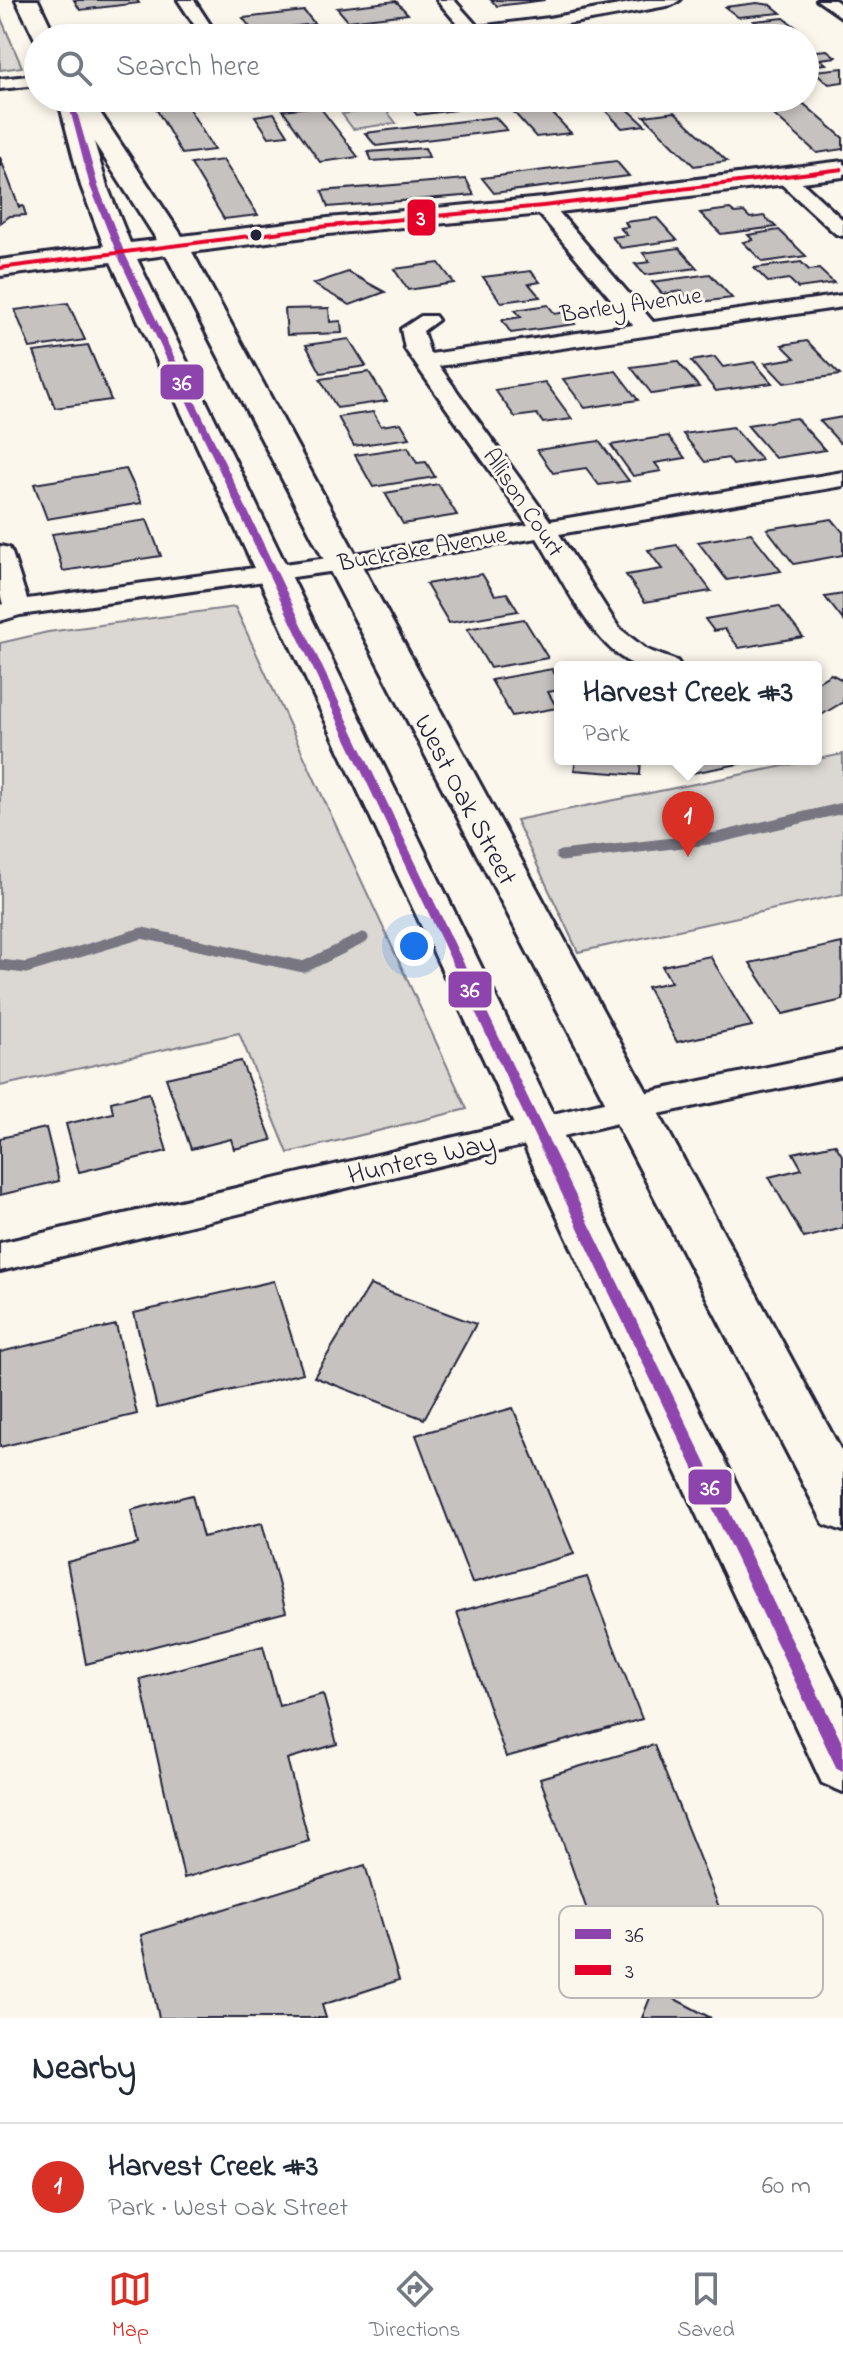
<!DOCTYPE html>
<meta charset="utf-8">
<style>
:root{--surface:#fff;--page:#f2f2f3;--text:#1f2937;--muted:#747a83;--line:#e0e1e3;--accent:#d93025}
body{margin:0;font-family:"Indie Flower",sans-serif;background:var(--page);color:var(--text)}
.you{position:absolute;left:414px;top:946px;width:28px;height:28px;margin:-20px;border:6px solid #fff;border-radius:50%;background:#1a73e8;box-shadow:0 0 0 12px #1a73e833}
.badge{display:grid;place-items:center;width:52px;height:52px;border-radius:50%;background:var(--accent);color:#fff;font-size:26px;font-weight:700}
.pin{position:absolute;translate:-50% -66px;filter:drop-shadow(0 2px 4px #0008)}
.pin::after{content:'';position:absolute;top:42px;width:28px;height:24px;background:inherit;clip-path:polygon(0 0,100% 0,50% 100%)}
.popup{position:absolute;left:554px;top:661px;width:268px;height:104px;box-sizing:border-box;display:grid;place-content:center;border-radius:8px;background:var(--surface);filter:drop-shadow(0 2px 6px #0005);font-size:26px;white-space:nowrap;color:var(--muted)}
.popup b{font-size:30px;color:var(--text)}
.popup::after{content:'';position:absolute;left:50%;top:100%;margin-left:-16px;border:16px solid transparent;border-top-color:var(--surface)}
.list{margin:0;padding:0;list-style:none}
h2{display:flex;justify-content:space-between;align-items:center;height:104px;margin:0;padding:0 32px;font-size:34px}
h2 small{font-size:26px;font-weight:400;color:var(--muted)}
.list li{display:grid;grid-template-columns:52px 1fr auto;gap:24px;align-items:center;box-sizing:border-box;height:128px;padding:0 32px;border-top:2px solid var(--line)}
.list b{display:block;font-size:30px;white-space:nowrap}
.list p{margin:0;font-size:26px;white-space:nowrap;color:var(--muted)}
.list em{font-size:26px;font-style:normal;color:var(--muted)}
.icon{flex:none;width:44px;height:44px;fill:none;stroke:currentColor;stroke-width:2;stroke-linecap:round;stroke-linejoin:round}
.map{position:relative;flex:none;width:843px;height:2018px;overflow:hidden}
.search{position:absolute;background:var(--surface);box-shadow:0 4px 12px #0003;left:24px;right:24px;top:24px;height:88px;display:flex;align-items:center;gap:20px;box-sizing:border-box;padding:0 28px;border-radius:44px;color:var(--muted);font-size:30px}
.sheet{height:232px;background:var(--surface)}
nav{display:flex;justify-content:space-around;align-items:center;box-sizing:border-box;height:112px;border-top:2px solid var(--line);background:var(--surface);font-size:22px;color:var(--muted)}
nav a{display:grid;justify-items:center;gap:4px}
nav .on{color:var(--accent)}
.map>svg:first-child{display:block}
</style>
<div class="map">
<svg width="843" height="2018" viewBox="0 0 843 2018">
<rect width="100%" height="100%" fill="#fbf7ec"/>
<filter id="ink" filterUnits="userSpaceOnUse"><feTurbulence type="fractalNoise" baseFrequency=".0125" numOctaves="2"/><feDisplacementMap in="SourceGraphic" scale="16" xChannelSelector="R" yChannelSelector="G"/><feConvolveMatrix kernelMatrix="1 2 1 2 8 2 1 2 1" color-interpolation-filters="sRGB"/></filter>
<g filter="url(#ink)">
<g fill="#dbd8d3" stroke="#7e7d87" stroke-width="2">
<path d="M 0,16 L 22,67 L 0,70 Z"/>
<path d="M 385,109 L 396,123 L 353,129 L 342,114 Z"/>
<path d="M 235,607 L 467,1109 L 288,1153 L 239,1033 L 0,1086 L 0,643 L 48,632 Z"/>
<path d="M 843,754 L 843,894 L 578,952 L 516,820 Z"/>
</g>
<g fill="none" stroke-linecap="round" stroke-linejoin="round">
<g stroke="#787681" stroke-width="11">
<path d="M 561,856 L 717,838 L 843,808"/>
<path d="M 0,965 L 26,968 L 142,933 L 304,967 L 363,938"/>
</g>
</g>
<g fill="#c6c2c0" stroke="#22223b" stroke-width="2">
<path d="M 74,0 L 137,0 L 139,3 L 80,10 Z"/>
<path d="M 491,0 L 545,0 L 497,6 Z"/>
<path d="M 396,1 L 408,14 L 348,21 L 337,8 Z"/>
<path d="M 757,3 L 771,5 L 781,13 L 738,17 L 725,7 Z"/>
<path d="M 304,11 L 315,24 L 253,31 L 243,18 Z"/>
<path d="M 784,18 L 797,28 L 767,32 L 754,21 Z"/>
<path d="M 149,28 L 155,38 L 104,38 L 101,34 Z"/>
<path d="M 827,50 L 836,57 L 820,59 L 826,64 L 805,66 L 805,52 Z"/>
<path d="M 843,68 L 843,82 L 829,84 L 814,71 Z"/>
<path d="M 501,98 L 538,98 L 571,133 L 536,137 Z"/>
<path d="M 627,98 L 662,98 L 669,104 L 637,108 Z"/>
<path d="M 754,98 L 797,98 L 798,99 L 761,104 Z"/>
<path d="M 185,102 L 214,150 L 182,154 L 154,105 Z"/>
<path d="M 448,102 L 455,110 L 417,115 L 410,106 Z"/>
<path d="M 621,103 L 645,125 L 622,128 L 600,105 Z"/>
<path d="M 804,104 L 843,138 L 843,149 L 817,153 L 767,109 Z"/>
<path d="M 319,106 L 358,157 L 320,162 L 283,110 Z"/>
<path d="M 675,112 L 727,161 L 694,166 L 644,116 Z"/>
<path d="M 274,113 L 288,135 L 269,137 L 255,116 Z"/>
<path d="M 495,117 L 507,130 L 376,146 L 365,133 Z"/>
<path d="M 425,148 L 429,157 L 372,161 L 368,152 Z"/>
<path d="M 0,157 L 19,207 L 23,206 L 26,215 L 10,216 L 0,223 Z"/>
<path d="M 223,160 L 258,215 L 224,219 L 191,164 Z"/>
<path d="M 616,161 L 629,176 L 494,193 L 482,178 Z"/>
<path d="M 466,179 L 474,195 L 328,207 L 322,191 Z"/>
<path d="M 730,209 L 735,213 L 744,212 L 750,218 L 764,216 L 776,227 L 721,234 L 700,213 Z"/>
<path d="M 657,218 L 677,240 L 621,248 L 612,237 L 627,235 L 620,228 L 628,227 L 625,222 Z"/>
<path d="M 779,230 L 806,256 L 763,262 L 743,242 L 753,240 L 748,235 Z"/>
<path d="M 679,248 L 697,268 L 645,275 L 635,264 L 650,262 L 643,253 Z"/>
<path d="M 801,262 L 809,270 L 819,269 L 834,283 L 798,288 L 789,279 L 768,282 L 754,268 Z"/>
<path d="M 439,263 L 454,283 L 408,290 L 394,269 Z"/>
<path d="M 531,271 L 540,282 L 529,284 L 540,297 L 501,302 L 483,277 Z"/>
<path d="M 348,272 L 385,292 L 350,305 L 313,284 Z"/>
<path d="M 710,274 L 732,298 L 693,303 L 682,291 L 662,294 L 652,282 Z"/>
<path d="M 68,303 L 85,340 L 30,348 L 15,310 Z"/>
<path d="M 548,305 L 555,314 L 566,312 L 575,324 L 511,333 L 502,320 L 521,317 L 515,310 Z"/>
<path d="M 329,308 L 330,322 L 341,321 L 342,333 L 287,335 L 285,309 Z"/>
<path d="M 349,339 L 366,366 L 321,373 L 306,345 Z"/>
<path d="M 807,341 L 840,375 L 784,383 L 765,363 L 795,358 L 782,345 Z"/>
<path d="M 88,345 L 111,400 L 55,408 L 34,352 Z"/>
<path d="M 715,357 L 723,367 L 754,362 L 772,383 L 716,391 L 691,361 Z"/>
<path d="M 677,361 L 699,387 L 652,394 L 631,367 Z"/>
<path d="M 616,371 L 638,400 L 585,408 L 563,379 Z"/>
<path d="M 369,372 L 387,401 L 337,408 L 320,379 Z"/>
<path d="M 545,382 L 572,419 L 543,423 L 537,414 L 515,417 L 495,390 Z"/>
<path d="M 373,412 L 381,426 L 401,423 L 410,438 L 354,446 L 338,417 Z"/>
<path d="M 843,417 L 843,443 L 840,443 L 820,421 Z"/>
<path d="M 796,418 L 825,450 L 775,458 L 747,425 Z"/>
<path d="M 733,427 L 762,460 L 733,465 L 728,458 L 705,462 L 683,434 Z"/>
<path d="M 668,436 L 685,458 L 655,463 L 661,471 L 633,476 L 611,445 Z"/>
<path d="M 599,441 L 629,481 L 599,485 L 586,468 L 553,473 L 537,450 Z"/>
<path d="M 408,447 L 417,463 L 426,462 L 435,477 L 373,487 L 355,455 Z"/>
<path d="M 126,469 L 142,503 L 47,519 L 34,484 Z"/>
<path d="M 438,484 L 457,515 L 403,524 L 385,493 Z"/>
<path d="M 832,519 L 843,532 L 843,555 L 794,564 L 767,529 Z"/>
<path d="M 147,520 L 161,556 L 63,571 L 52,534 Z"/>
<path d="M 751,533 L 781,571 L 727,580 L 698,542 Z"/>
<path d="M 677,545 L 711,591 L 645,602 L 626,575 L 662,569 L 648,550 Z"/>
<path d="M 482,574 L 495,595 L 507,593 L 518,611 L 449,623 L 426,584 Z"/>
<path d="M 843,594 L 843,620 L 825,597 Z"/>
<path d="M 779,606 L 803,637 L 739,648 L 725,629 L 714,631 L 705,619 Z"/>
<path d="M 524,619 L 548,658 L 490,668 L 467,629 Z"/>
<path d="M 552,669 L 560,683 L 560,690 L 548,692 L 557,708 L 512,716 L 491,680 Z"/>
<path d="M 831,674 L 843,680 L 843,702 L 816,718 L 816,683 Z"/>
<path d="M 576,759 L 641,759 L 640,775 L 574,770 Z"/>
<path d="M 684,759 L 764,759 L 693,773 Z"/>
<path d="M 842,943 L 843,1000 L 783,1014 L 750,963 Z"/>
<path d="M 710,956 L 752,1026 L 677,1042 L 647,987 L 671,982 L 662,966 Z"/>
<path d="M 241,1061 L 272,1140 L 234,1149 L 231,1139 L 191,1149 L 166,1078 Z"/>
<path d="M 149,1093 L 167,1151 L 79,1172 L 66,1124 L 113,1113 L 111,1102 Z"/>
<path d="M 46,1128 L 59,1181 L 0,1195 L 0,1138 Z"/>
<path d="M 835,1144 L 843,1157 L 843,1228 L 804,1238 L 769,1177 L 802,1169 L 793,1153 Z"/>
<path d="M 274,1281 L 303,1373 L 157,1408 L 134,1313 Z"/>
<path d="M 370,1285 L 476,1324 L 424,1419 L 314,1377 Z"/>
<path d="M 116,1325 L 137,1414 L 0,1447 L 0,1352 Z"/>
<path d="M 513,1408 L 574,1554 L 472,1583 L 416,1435 Z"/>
<path d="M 192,1495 L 203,1537 L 262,1523 L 286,1612 L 86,1664 L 67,1562 L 138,1544 L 131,1510 Z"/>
<path d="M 587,1577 L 642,1719 L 506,1757 L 457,1612 Z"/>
<path d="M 263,1646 L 279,1706 L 323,1694 L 337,1744 L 287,1759 L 309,1841 L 184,1878 L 140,1679 Z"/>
<path d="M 654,1745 L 733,1942 L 612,1980 L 540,1778 Z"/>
<path d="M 365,1865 L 399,1980 L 322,2005 L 326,2018 L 159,2018 L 141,1935 Z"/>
<path d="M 654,1988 L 711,2018 L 642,2018 Z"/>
</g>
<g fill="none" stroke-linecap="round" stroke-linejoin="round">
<g stroke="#22223b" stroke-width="6">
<g id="street">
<path d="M 178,0 L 194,0 L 219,38 L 203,38 Z"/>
<path d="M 437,0 L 454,0 L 478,27 L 549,18 L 646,0 L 680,0 L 672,5 C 587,21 503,38 417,38 L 425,33 L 462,29 Z"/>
<path d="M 817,0 L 835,0 L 843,6 L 843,18 Z"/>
<path d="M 38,75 L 38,85 L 0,89 L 0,79 Z"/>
<path d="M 785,171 L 792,173 L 843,220 L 843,236 L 836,234 L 778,181 L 776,177 L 778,173 Z"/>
<path d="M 543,200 L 550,202 L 653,322 L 843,295 L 843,307 L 439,366 L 550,521 L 843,472 L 843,486 L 559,534 L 619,628 L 647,650 L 677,661 L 681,667 C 669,667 655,669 643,667 C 598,659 560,574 537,538 L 343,570 L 20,615 L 0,621 L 0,605 L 3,604 L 0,594 L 0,546 L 9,548 L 12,553 L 27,599 L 343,556 L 528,525 L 405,349 L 401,329 L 421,316 L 435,316 L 438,320 L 423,331 L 430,354 L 633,325 L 536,210 L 533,206 Z"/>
<path d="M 843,1051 L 843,1075 L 630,1120 L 0,1271 L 0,1243 L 630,1096 Z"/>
</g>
</g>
<g stroke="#22223b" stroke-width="6">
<g id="secondary">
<path d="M 16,0 L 38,0 L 56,38 L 38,38 L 37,43 Z"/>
<path d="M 58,98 L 82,98 L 84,103 L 95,105 L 182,236 L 328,218 L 543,198 L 843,161 L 843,177 L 543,214 L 328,234 L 192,252 L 843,1454 L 843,1531 L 824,1524 L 166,255 L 137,259 L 546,1100 L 843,1699 L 843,1792 L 822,1783 L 111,262 L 0,276 L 0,260 L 104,246 L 81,186 ZM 94,142 L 157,240 L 130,243 L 107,186 Z"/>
</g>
</g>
<use href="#street" fill="#fbf7ec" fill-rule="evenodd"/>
<use href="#secondary" fill="#fbf7ec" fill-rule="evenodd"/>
<g stroke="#fbf7ec" stroke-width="6">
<path id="bus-1" d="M 67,98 L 73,98 L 98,186 L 125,254 L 529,1100 L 843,1745 L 843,1771 L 837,1769 L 517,1100 L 117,254 L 90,186 Z"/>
</g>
<g stroke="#fbf7ec" stroke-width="6">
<path id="bus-2" d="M 843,167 L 843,171 L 543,208 L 328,228 L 0,270 L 0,266 L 328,224 L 543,204 Z"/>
</g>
<use href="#bus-1" fill="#8e44ad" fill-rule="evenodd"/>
<use href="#bus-2" fill="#e4002b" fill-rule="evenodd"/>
</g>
</g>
<circle fill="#22223b" stroke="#fbf7ec" stroke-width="3" cx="256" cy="235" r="7"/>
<g text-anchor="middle" stroke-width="6" stroke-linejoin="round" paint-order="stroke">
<g font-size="24" fill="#22223b" stroke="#fbf7ec">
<text transform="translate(631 304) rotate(-8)" y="8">Barley Avenue</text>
<text transform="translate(524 502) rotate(56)" y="8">Allison Court</text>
<text transform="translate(422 548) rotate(-10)" y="8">Buckrake Avenue</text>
</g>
<g font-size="28" fill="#22223b" stroke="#fbf7ec">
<text transform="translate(467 799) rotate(62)" y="10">West Oak Street</text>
<text transform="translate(421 1157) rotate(-13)" y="10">Hunters Way</text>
</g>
</g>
<rect x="559" y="1906" width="264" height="92" rx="12" fill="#fbf7ec" stroke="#bab7b7" stroke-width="2"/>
<rect x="575" y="1929" width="36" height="10" fill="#8e44ad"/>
<rect x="575" y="1965" width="36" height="10" fill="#e4002b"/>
<g font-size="22" fill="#22223b">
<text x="625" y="1942">36</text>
<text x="625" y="1978">3</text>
</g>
<g stroke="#fbf7ec" stroke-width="3">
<rect x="406" y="198" width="31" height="39" rx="8" fill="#e4002b"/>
<rect x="159" y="363" width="46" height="38" rx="8" fill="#8e44ad"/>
<rect x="447" y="970" width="46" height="39" rx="8" fill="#8e44ad"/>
<rect x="687" y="1468" width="46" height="38" rx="8" fill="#8e44ad"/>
</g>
<g font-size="22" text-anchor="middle" font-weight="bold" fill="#fff">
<text x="421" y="225">3</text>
<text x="182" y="390">36</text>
<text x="470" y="997">36</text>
<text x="710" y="1495">36</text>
</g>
</svg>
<div class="you"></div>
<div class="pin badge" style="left:688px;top:857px">1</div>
<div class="popup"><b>Harvest Creek #3</b>Park</div>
<div class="search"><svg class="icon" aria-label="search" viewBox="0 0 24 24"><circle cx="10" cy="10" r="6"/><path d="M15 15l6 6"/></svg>Search here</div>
</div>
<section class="sheet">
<h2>Nearby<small></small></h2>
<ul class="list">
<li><span class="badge">1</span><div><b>Harvest Creek #3</b><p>Park · West Oak Street</p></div><em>60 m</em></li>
</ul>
</section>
<nav>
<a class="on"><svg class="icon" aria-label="map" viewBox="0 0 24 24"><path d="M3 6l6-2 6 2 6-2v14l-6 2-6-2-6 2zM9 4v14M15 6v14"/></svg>Map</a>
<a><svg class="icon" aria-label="directions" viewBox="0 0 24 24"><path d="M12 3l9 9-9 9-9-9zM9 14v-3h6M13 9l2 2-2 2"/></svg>Directions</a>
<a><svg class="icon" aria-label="saved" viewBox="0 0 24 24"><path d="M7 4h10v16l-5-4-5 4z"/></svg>Saved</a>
</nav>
